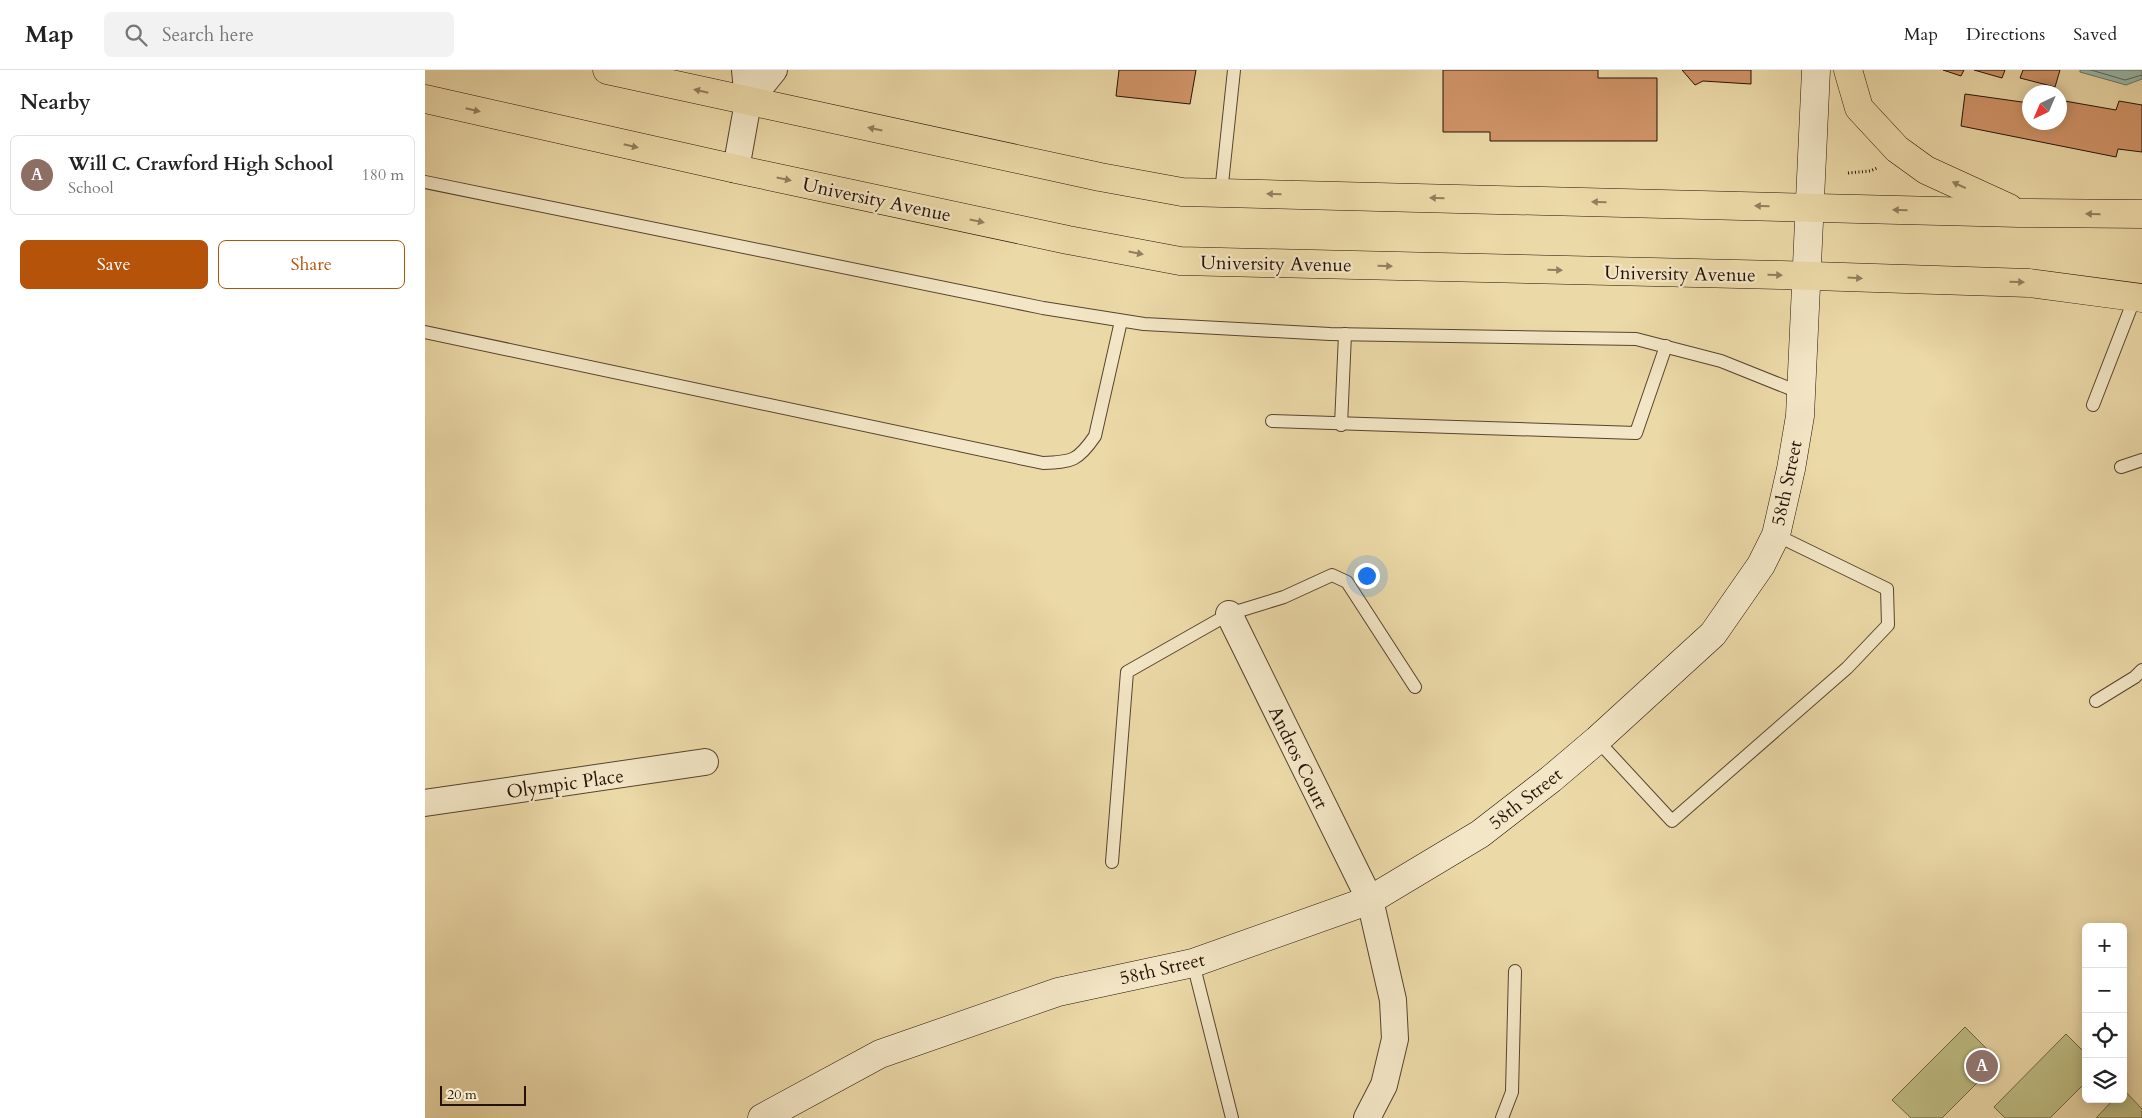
<!DOCTYPE html>
<meta charset="utf-8">
<style>
:root{--surface:#fff;--page:#f2f2f2;--text:#222;--muted:#767676;--line:#e0e0e0;--accent:#b45309}
body{margin:0;font-family:Cardo,serif;background:var(--page);color:var(--text)}
.controls{position:absolute;right:15px;bottom:15px;display:grid;overflow:hidden;border-radius:8px;box-shadow:0 2px 12px #0003}
.controls button{width:45px;height:45px;display:grid;place-items:center;padding:0;border:0;border-bottom:1px solid var(--line);background:var(--surface);color:var(--text);font:25px sans-serif}
.compass{position:absolute;left:1597px;top:15px;width:45px;height:45px;border-radius:50%;background:var(--surface);box-shadow:0 2px 12px #0003;rotate:224deg}
.scale{position:absolute;left:15px;bottom:12px;width:86px;box-sizing:border-box;padding-left:5px;border:2px solid #241206;border-top:0;font-size:14px;line-height:18px;white-space:nowrap;color:#241206;-webkit-text-stroke:4px #f3e6c6;paint-order:stroke}
.you{position:absolute;left:941px;top:505px;width:18px;height:18px;margin:-12px;border:4px solid #fff;border-radius:50%;background:#1a73e8;box-shadow:0 0 0 8px #1a73e833}
.badge{display:grid;place-items:center;width:32px;height:32px;border-radius:50%;background:var(--accent);color:#fff;font-size:16px;font-weight:700}
.pin{position:absolute;translate:-50% -50%;border:2px solid #fff;box-shadow:0 1px 5px #0006}
.list{margin:0;padding:0;list-style:none}
h2{display:flex;justify-content:space-between;align-items:center;height:65px;margin:0;padding:0 20px;font-size:21px}
h2 small{font-size:16px;font-weight:400;color:var(--muted)}
.list li{display:grid;grid-template-columns:32px 1fr auto;gap:15px;align-items:center;box-sizing:border-box;height:80px;margin:0 10px 10px;padding:0 10px;border:1px solid var(--line);border-radius:8px}
.list b{display:block;font-size:19px;white-space:nowrap}
.list p{margin:0;font-size:16px;white-space:nowrap;color:var(--muted)}
.list em{font-size:16px;font-style:normal;color:var(--muted)}
.actions{display:flex;gap:10px;padding:15px 20px}
.actions a{flex:1;padding:11px 0;border:1px solid var(--accent);border-radius:8px;text-align:center;font-size:18px;color:var(--accent)}
.actions .main{background:var(--accent);color:#fff}
.icon{flex:none;width:28px;height:28px;fill:none;stroke:currentColor;stroke-width:2;stroke-linecap:round;stroke-linejoin:round}
.map{position:relative;flex:none;width:1717px;height:1048px;overflow:hidden}
header{display:flex;align-items:center;gap:30px;box-sizing:border-box;height:70px;padding:0 25px;background:var(--surface);border-bottom:1px solid var(--line)}
header strong{font-size:24px}
nav{display:flex;gap:28px;margin-inline-start:auto;font-size:18px}
.search{width:350px;height:45px;background:var(--page);display:flex;align-items:center;gap:12px;box-sizing:border-box;padding:0 18px;border-radius:8px;color:var(--muted);font-size:19px}
main{display:flex}
aside{flex:1;background:var(--surface)}
.map>svg:first-child{display:block}
</style>
<header>
<strong>Map</strong>
<div class="search"><svg class="icon" aria-label="search" viewBox="0 0 24 24"><circle cx="10" cy="10" r="6"/><path d="M15 15l6 6"/></svg>Search here</div>
<nav><a>Map</a><a>Directions</a><a>Saved</a></nav>
</header>
<main>
<aside>
<h2>Nearby<small></small></h2>
<ul class="list">
<li><span class="badge" style="background:#8d6e63">A</span><div><b>Will C. Crawford High School</b><p>School</p></div><em>180 m</em></li>
</ul>
<div class="actions"><a class="main">Save</a><a>Share</a></div>
</aside>
<div class="map">
<svg width="1717" height="1048" viewBox="0 0 1717 1048">
<rect width="100%" height="100%" fill="#ecd9a8"/>
<filter id="stains"><feTurbulence type="fractalNoise" baseFrequency=".004" numOctaves="4"/><feColorMatrix values="0 0 0 0 .2 0 0 0 0 .09 0 0 0 0 .02 0 0 0 .5 -.17"/></filter>
<radialGradient id="worn" r=".72"><stop offset=".6" stop-color="#630" stop-opacity="0"/><stop offset="1" stop-color="#630" stop-opacity=".3"/></radialGradient>
<g fill="#bebd83" stroke="#716844">
<path d="M 1540,957 L 1574,991 L 1517,1048 L 1486,1048 L 1467,1030 Z"/>
<path d="M 1641,964 L 1661,984 L 1661,1012 L 1625,1048 L 1580,1048 L 1569,1037 Z"/>
<path d="M 1699,1020 L 1717,1039 L 1717,1048 L 1671,1048 L 1689,1029 L 1698,1029 Z"/>
</g>
<path fill="#99baac" stroke="#6a776a" d="M 1655,0 L 1717,0 L 1717,9 L 1701,15 L 1655,2 Z"/>
<g fill="none" stroke-linecap="round" stroke-linejoin="round">
<path stroke="#5e6659" stroke-width="1" d="M 1666,0 L 1700,10 L 1717,5"/>
</g>
<g fill="#d09468" stroke="#241206">
<path d="M 694,0 L 771,0 L 765,34 L 691,26 Z"/>
<path d="M 1018,0 L 1173,0 L 1173,8 L 1232,8 L 1232,71 L 1065,71 L 1065,62 L 1018,62 Z"/>
<path d="M 1257,0 L 1326,0 L 1326,14 L 1278,11 L 1270,15 Z"/>
<path d="M 1518,0 L 1539,0 L 1536,6 Z"/>
<path d="M 1549,0 L 1580,0 L 1577,8 Z"/>
<path d="M 1598,0 L 1635,0 L 1630,17 L 1595,8 Z"/>
<path d="M 1540,24 L 1604,33 L 1604,52 L 1634,52 L 1634,30 L 1691,40 L 1694,31 L 1717,35 L 1717,82 L 1693,79 L 1691,87 L 1536,56 Z"/>
</g>
<g fill="none" stroke-linecap="round" stroke-linejoin="round">
<g stroke="#56442e" stroke-width="14">
<g id="lane">
<path d="M 0,112 L 618,238 L 719,254 L 905,264 L 1211,269 L 1296,291 L 1376,323"/>
<path d="M 796,123 L 809,0"/>
<path d="M 0,262 L 618,393 C 647,392 653,391 670,366 L 696,251"/>
<path d="M 1668,335 L 1710,227"/>
<path d="M 847,351 L 1211,363 L 1241,276"/>
<path d="M 916,355 L 920,264"/>
<path d="M 1696,397 L 1717,390"/>
<path d="M 1671,631 L 1710,607 L 1717,600"/>
<path d="M 1172,670 L 1247,751 L 1422,598 L 1463,555 L 1462,519 L 1351,465"/>
<path d="M 687,792 L 702,602 L 804,544 L 859,527 L 907,505 L 922,512 L 990,617"/>
<path d="M 768,893 L 807,1048"/>
<path d="M 1077,1048 L 1087,1022 L 1090,901"/>
</g>
</g>
<g stroke="#56442e" stroke-width="28">
<g id="street">
<path d="M 323,32 L 349,0"/>
<path d="M 311,99 L 323,32 L 320,0"/>
<path d="M 804,544 L 945,830 L 968,930 L 970,969 L 959,1015 L 942,1048"/>
<path d="M 0,733 L 280,692"/>
</g>
</g>
<g stroke="#241206" stroke-width="29">
<path id="secondary" d="M 337,1048 L 455,984 L 633,922 L 768,893 L 945,830 L 1055,764 L 1126,709 L 1172,670 L 1288,564 L 1336,495 L 1351,465 L 1366,399 L 1375,346 L 1391,0"/>
</g>
<g stroke="#241206" stroke-width="29">
<g id="primary">
<path d="M 182,0 L 675,107 L 757,122 L 1594,143 L 1717,144"/>
<path d="M 1423,0 L 1434,38 L 1472,79 L 1501,100 L 1584,138"/>
<path d="M 0,29 L 307,98"/>
<path d="M 311,99 L 643,170 L 755,191 L 1357,205 L 1604,213 L 1717,228"/>
</g>
</g>
<path stroke="#241206" stroke-width="3" stroke-dasharray="1 2.5" stroke-linecap="butt" d="M 1423,103 L 1445,101 L 1452,98"/>
<use href="#lane" stroke="#f3e6c6" stroke-width="12"/>
<use href="#street" stroke="#f3e6c6" stroke-width="26"/>
<use href="#secondary" stroke="#f3e6c6" stroke-width="28"/>
<use href="#primary" stroke="#ecd9a8" stroke-width="28"/>
</g>
<defs><path id="oneway-solid" d="M-6-.8H1V-3.2L6.5 0L1 3.2V.8H-6Z" transform="scale(1.25)"/></defs>
<g fill="#927f5f">
<use href="#oneway-solid" transform="translate(276 21) rotate(-167)"/>
<use href="#oneway-solid" transform="translate(48 40) rotate(13)"/>
<use href="#oneway-solid" transform="translate(450 59) rotate(-168)"/>
<use href="#oneway-solid" transform="translate(206 76) rotate(13)"/>
<use href="#oneway-solid" transform="translate(359 109) rotate(12)"/>
<use href="#oneway-solid" transform="translate(1534 115) rotate(-155)"/>
<use href="#oneway-solid" transform="translate(849 124) rotate(-179)"/>
<use href="#oneway-solid" transform="translate(1012 128) rotate(-179)"/>
<use href="#oneway-solid" transform="translate(1174 132) rotate(-179)"/>
<use href="#oneway-solid" transform="translate(1337 136) rotate(-179)"/>
<use href="#oneway-solid" transform="translate(1475 140) rotate(-179)"/>
<use href="#oneway-solid" transform="translate(1668 144) rotate(-179)"/>
<use href="#oneway-solid" transform="translate(552 151) rotate(12)"/>
<use href="#oneway-solid" transform="translate(711 183) rotate(11)"/>
<use href="#oneway-solid" transform="translate(960 196) rotate(1)"/>
<use href="#oneway-solid" transform="translate(1130 200) rotate(1)"/>
<use href="#oneway-solid" transform="translate(1350 205) rotate(1)"/>
<use href="#oneway-solid" transform="translate(1430 208) rotate(3)"/>
<use href="#oneway-solid" transform="translate(1592 212) rotate(1)"/>
</g>
<g text-anchor="middle" stroke-width="4.5" stroke-linejoin="round" paint-order="stroke">
<g font-size="19" fill="#241206" stroke="#f3e6c6">
<text transform="translate(452 129) rotate(12)" y="7">University Avenue</text>
<text transform="translate(851 193) rotate(1)" y="7">University Avenue</text>
<text transform="translate(1255 203) rotate(1)" y="7">University Avenue</text>
<text transform="translate(1361 413) rotate(-78)" y="7">58th Street</text>
<text transform="translate(874 687) rotate(64)" y="7">Andros Court</text>
<text transform="translate(140 713) rotate(-8)" y="7">Olympic Place</text>
<text transform="translate(1100 728) rotate(-38)" y="7">58th Street</text>
<text transform="translate(737 898) rotate(-13)" y="7">58th Street</text>
</g>
</g>
<rect width="100%" height="100%" filter="url(#stains)"/>
<rect width="100%" height="100%" fill="url(#worn)"/>
</svg>
<div class="controls">
<button>+</button>
<button>−</button>
<button><svg class="icon" aria-label="locate" viewBox="0 0 24 24"><circle cx="12" cy="12" r="6"/><path d="M12 2v4M12 18v4M2 12h4M18 12h4"/></svg></button>
<button><svg class="icon" aria-label="layers" viewBox="0 0 24 24"><path d="M12 4l9 5-9 5-9-5zM3 14l9 5 9-5"/></svg></button>
</div>
<svg class="compass" viewBox="-18 -18 36 36"><path d="M0-13l5 13h-10z" fill="#e53935"/><path d="M0 13l5-13h-10z" fill="#767676"/></svg>
<div class="scale">20 m</div>
<div class="you"></div>
<div class="pin badge" style="left:1557px;top:996px;background:#8d6e63">A</div>
</div>
</main>
